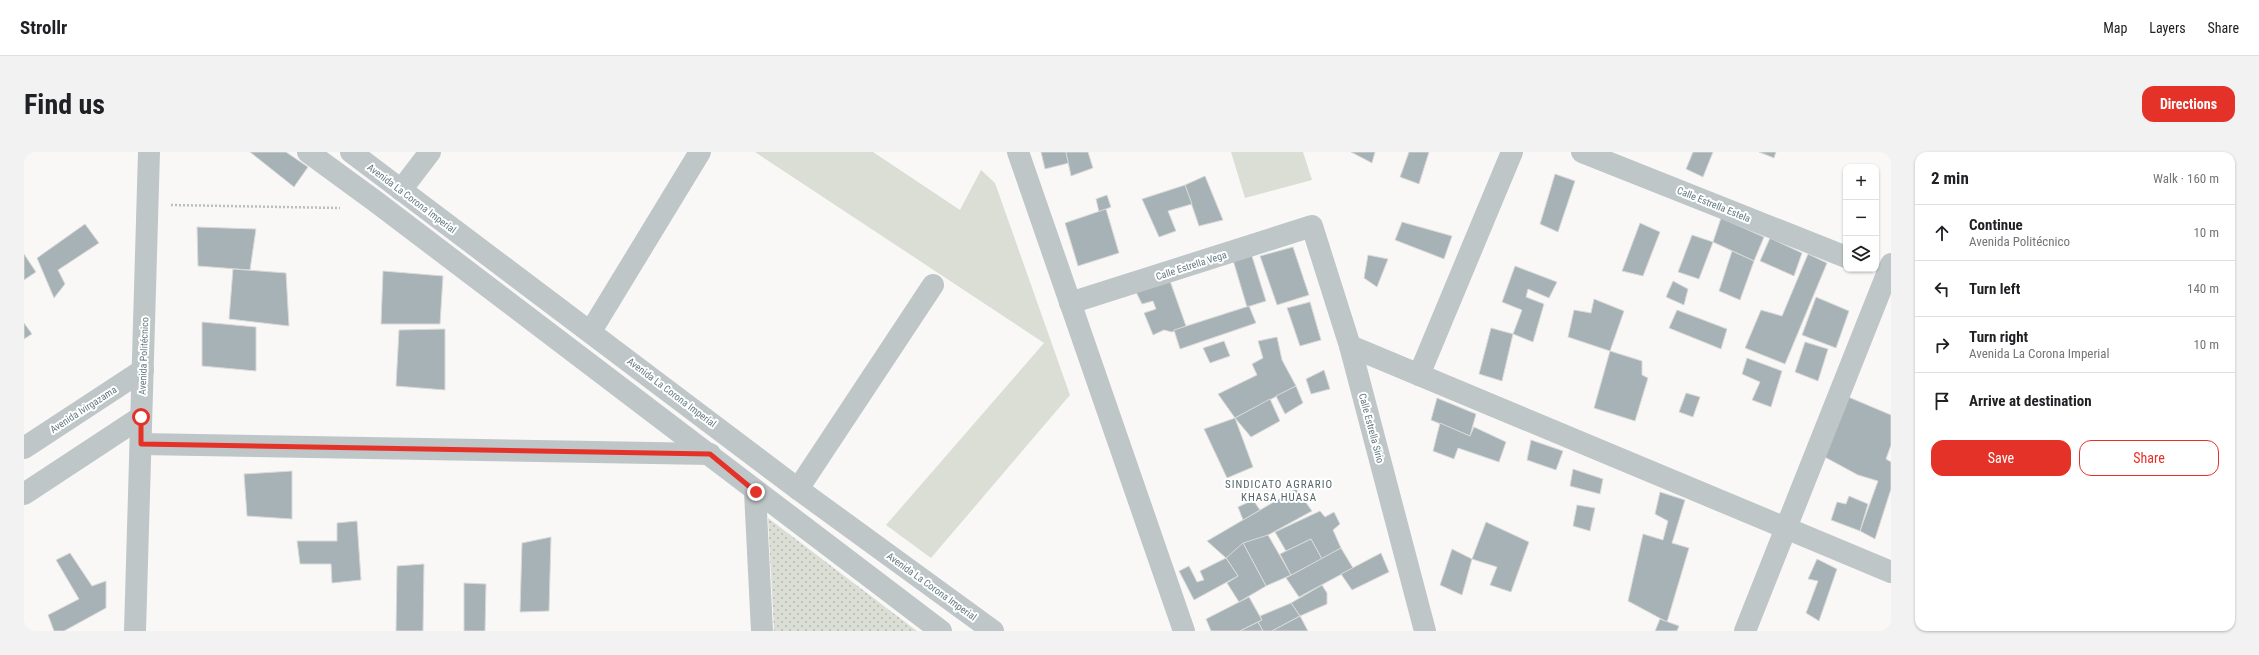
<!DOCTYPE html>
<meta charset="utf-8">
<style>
:root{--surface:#fff;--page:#f2f2f2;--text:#202124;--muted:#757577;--line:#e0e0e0;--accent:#e53229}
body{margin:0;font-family:"Roboto Condensed",sans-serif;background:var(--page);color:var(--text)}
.controls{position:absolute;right:12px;top:12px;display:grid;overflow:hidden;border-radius:8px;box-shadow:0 1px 3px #0004}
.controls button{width:36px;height:36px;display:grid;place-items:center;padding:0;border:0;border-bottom:1px solid var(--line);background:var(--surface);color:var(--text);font:20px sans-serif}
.stop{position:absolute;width:12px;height:12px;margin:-9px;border:3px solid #e53229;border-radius:50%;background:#fff}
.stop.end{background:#e53229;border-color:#fff;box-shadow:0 1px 4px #0008}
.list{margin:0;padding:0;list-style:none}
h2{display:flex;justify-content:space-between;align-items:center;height:52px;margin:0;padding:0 16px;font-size:17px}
h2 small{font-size:13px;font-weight:400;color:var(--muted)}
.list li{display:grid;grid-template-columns:26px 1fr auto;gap:12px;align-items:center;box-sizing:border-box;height:56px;padding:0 16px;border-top:1px solid var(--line)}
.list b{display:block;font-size:15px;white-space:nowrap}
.list p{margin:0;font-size:13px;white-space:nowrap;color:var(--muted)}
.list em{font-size:13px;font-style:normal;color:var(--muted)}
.actions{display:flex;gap:8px;padding:12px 16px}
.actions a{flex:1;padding:9px 0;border:1px solid var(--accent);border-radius:12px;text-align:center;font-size:14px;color:var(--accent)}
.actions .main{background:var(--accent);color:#fff}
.icon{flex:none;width:22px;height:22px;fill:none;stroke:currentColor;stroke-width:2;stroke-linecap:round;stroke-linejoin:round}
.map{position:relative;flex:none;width:1867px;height:479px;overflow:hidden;border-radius:12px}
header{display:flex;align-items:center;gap:24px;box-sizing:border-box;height:56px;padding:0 20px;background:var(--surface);border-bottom:1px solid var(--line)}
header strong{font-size:19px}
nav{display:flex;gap:22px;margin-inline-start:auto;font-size:14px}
.intro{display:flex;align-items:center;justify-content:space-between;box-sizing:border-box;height:96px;padding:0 24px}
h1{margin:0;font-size:28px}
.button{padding:10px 18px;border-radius:12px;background:var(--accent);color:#fff;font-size:14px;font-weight:700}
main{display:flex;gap:24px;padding:0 24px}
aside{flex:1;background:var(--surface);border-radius:12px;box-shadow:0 1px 3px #0004}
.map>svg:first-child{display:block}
</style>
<header>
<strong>Strollr</strong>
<nav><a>Map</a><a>Layers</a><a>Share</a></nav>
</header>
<div class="intro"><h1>Find us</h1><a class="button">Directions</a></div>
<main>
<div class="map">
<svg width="1867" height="479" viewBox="0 0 1867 479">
<defs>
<pattern id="grass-dots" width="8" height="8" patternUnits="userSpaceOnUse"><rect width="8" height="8" fill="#daded5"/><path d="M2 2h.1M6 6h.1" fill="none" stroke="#b4b9b2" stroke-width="1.8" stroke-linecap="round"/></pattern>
</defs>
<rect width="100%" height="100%" fill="#f9f8f6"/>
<path fill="url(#grass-dots)" d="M 744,366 L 893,479 L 750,479 Z"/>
<g fill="#daded5">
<path d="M 731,0 L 849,0 L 936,58 L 957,18 L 971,31 L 1046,243 L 907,406 L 862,373 L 1020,191 Z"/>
<path d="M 1207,0 L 1279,0 L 1288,28 L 1221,46 Z"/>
</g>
<g fill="#a6b2b5" stroke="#dadad8">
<path d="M 226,0 L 262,0 L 284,15 L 270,35 Z"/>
<path d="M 1017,0 L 1042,0 L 1045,11 L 1021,17 Z"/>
<path d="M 1042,0 L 1064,0 L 1069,16 L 1047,24 Z"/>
<path d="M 1327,0 L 1351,0 L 1348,11 Z"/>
<path d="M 1385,0 L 1405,0 L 1395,32 L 1376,25 Z"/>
<path d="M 1669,0 L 1689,0 L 1679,25 L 1662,17 Z"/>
<path d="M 1735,0 L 1752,0 L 1750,6 Z"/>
<path d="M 1531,22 L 1551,29 L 1534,80 L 1516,72 Z"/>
<path d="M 1181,24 L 1199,68 L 1175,74 L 1161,33 Z"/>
<path d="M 1161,33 L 1168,52 L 1144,59 L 1152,79 L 1135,85 L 1118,47 Z"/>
<path d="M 1083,43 L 1087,55 L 1075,60 L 1072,47 Z"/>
<path d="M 1082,57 L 1095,101 L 1054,114 L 1041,71 Z"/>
<path d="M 1697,66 L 1740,85 L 1730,109 L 1689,90 Z"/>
<path d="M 1378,70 L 1428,84 L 1420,107 L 1371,88 Z"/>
<path d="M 1616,71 L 1636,80 L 1619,124 L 1598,119 Z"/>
<path d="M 61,72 L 75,91 L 34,118 L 41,132 L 30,146 L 13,106 Z"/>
<path d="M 173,75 L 232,77 L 226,118 L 174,114 Z"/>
<path d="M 1668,83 L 1689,90 L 1675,127 L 1654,120 Z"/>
<path d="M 1746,86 L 1778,101 L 1770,124 L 1736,109 Z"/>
<path d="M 1269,95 L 1285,143 L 1253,153 L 1236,104 Z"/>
<path d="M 1708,99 L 1730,109 L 1716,148 L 1695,139 Z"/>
<path d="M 1227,101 L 1242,149 L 1223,155 L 1209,108 Z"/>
<path d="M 0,102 L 12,120 L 0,128 Z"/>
<path d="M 1784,102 L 1803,111 L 1761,212 L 1721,196 L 1737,158 L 1758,164 Z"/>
<path d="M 1344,103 L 1364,107 L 1353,135 L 1340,126 Z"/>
<path d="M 1491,114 L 1533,130 L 1525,146 L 1504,137 L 1502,145 L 1520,152 L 1509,190 L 1489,182 L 1498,158 L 1478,150 Z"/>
<path d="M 209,117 L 262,121 L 265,174 L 205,167 Z"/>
<path d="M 359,119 L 419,124 L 416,172 L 357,172 Z"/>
<path d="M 1146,129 L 1162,174 L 1148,180 L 1140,178 L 1129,183 L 1120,161 L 1132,157 L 1129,149 L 1118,152 L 1112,140 Z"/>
<path d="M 1649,129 L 1664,137 L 1660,153 L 1642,145 Z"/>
<path d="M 1792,145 L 1825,159 L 1812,196 L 1778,183 Z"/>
<path d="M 1570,147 L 1600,159 L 1586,199 L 1544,185 L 1550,158 L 1567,161 Z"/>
<path d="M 1286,150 L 1297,188 L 1276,194 L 1263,156 Z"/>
<path d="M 1225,154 L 1232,171 L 1156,197 L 1150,178 Z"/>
<path d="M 1653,158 L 1703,177 L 1697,197 L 1645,176 Z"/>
<path d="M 178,170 L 232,175 L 232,219 L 178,214 Z"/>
<path d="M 0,171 L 8,182 L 0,187 Z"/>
<path d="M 1467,176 L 1489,182 L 1478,229 L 1455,222 Z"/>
<path d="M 421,177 L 421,238 L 372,234 L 375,178 Z"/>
<path d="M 1253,185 L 1258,208 L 1272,234 L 1211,266 L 1194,242 L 1233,223 L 1228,212 L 1239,206 L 1234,189 Z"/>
<path d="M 1200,189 L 1206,204 L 1186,211 L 1179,196 Z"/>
<path d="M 1781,190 L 1804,197 L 1794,229 L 1771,220 Z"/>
<path d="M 1586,199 L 1618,209 L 1618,223 L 1624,226 L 1611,269 L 1570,256 Z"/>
<path d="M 1723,206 L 1758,219 L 1747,255 L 1728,248 L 1736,230 L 1718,222 Z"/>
<path d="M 1300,218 L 1306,237 L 1287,242 L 1282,227 Z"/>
<path d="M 1272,234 L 1279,251 L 1261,262 L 1252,244 Z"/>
<path d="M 1662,241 L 1676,245 L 1669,265 L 1655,260 Z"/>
<path d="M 1822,244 L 1867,263 L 1867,293 L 1862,307 L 1867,310 L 1867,337 L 1851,387 L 1836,379 L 1854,329 L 1834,323 L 1797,303 Z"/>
<path d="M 1413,246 L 1452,262 L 1446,284 L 1407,268 Z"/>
<path d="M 1246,247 L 1256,269 L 1227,285 L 1211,266 Z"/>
<path d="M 1211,266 L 1229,315 L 1203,326 L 1180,277 Z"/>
<path d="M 1416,271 L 1446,284 L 1450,275 L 1482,290 L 1475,310 L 1434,296 L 1430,307 L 1409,299 Z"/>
<path d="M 1507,288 L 1539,299 L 1532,318 L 1503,308 Z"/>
<path d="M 1549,317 L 1579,327 L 1576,342 L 1546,334 Z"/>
<path d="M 268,319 L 268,367 L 223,364 L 220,322 Z"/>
<path d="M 1272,337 L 1288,359 L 1202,406 L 1183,389 Z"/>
<path d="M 1636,340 L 1661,348 L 1648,391 L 1665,396 L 1643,470 L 1604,449 L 1619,382 L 1639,388 L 1644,369 L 1631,362 Z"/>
<path d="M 1825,344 L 1844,352 L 1836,379 L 1807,368 L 1813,350 L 1822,352 Z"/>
<path d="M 1229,348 L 1236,358 L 1219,368 L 1214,355 Z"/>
<path d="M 1553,353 L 1571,356 L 1566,379 L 1549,374 Z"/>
<path d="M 1296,359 L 1301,365 L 1310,360 L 1316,372 L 1309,378 L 1317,396 L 1298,407 L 1287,387 L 1262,399 L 1251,380 Z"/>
<path d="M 333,369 L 337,428 L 308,431 L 307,412 L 276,412 L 273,389 L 313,389 L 313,371 Z"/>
<path d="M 1462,370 L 1505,390 L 1487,440 L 1466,433 L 1473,415 L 1448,407 Z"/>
<path d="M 1244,383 L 1267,423 L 1242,434 L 1219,391 Z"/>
<path d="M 527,385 L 525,459 L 496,460 L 498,391 Z"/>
<path d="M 1287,387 L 1298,407 L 1267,423 L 1256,402 Z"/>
<path d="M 1219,391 L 1242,434 L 1215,450 L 1203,431 L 1214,424 L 1202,406 Z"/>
<path d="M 1317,396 L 1329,416 L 1275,445 L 1262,426 Z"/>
<path d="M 1428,397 L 1448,407 L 1438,443 L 1416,433 Z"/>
<path d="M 46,401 L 68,434 L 82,429 L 82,456 L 40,479 L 30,479 L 24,463 L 55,447 L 32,408 Z"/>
<path d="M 1357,401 L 1365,420 L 1328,438 L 1317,422 Z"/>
<path d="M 1202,406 L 1214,424 L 1170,448 L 1155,419 L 1165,414 L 1173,430 L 1180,428 L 1176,419 Z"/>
<path d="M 1793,407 L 1813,417 L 1795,469 L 1782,461 L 1794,429 L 1784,427 Z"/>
<path d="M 400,412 L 399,479 L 372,479 L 373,414 Z"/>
<path d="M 440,431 L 462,432 L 461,479 L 440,479 Z"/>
<path d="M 1298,433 L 1303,441 L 1303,452 L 1276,464 L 1267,451 Z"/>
<path d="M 1225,445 L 1238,468 L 1216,479 L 1187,479 L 1182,467 Z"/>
<path d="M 1267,451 L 1276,464 L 1248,479 L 1239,479 L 1234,470 L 1238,468 L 1236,464 Z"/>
<path d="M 1276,464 L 1284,479 L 1248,479 Z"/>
<path d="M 1636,467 L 1655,474 L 1653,479 L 1631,479 Z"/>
<path d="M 1234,470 L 1239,479 L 1216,479 Z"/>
</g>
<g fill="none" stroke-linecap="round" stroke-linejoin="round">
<path stroke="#b9bec0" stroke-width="2.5" stroke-dasharray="2 2" stroke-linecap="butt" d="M 147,53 L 316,56"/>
<g stroke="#bfc6c8" stroke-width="22">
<path d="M 284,0 L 351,49 L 917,479"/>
<path d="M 327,0 L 774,337 L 969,479"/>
<path d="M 994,0 L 1160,479"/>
<path d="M 1558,0 L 1822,105"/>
<path d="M 377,38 L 406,0"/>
<path d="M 1046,151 L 1288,74 L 1326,194 L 1401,479"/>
<path d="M 567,179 L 676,0"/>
<path d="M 1326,194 L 1867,420"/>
<path d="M 1395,223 L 1488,0"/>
<path d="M 117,292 L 686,302"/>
<path d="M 0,296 L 119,218"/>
<path d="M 774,337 L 909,133"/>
<path d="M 731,340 L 738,479"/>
<path d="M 0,342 L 117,265"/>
<path d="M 111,479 L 125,0"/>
<path d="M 1721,479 L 1867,112"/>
</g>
</g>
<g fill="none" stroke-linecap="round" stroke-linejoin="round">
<path stroke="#e53229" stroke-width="5" d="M 117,265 L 117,292 L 686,302 L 732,340"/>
</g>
<g text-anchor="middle" stroke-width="4" stroke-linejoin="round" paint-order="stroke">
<g font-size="10" fill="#637a81" stroke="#fff">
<text transform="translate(388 46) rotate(37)" y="4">Avenida La Corona Imperial</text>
<text transform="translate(1690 52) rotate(22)" y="4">Calle Estrella Estela</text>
<text transform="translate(1167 113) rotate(-18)" y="4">Calle Estrella Vega</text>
<text transform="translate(119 204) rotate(-88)" y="4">Avenida Politécnico</text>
<text transform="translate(648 240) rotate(37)" y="4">Avenida La Corona Imperial</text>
<text transform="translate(59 257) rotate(-33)" y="4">Avenida Ivirgazama</text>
<text transform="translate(1348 276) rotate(75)" y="4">Calle Estrella Sirio</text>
<text transform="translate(908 434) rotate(36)" y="4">Avenida La Corona Imperial</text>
</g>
<g font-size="11" letter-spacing="1" fill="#55666c" stroke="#fff">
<text x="1255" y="336">SINDICATO AGRARIO<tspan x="1255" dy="13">KHASA HUASA</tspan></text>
</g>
</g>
</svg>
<div class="controls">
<button>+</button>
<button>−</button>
<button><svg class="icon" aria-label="layers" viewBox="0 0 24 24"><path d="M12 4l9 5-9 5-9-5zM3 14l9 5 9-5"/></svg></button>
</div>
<div class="stop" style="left:117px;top:265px"></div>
<div class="stop end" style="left:732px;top:340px"></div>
</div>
<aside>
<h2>2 min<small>Walk · 160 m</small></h2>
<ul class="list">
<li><svg class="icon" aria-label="ahead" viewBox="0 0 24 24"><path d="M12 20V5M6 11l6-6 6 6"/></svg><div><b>Continue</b><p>Avenida Politécnico</p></div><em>10 m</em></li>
<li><svg class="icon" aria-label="left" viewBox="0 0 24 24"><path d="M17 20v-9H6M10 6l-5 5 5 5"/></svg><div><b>Turn left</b></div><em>140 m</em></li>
<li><svg class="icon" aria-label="right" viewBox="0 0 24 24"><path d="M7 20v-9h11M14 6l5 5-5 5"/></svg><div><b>Turn right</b><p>Avenida La Corona Imperial</p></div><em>10 m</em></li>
<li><svg class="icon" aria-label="arrive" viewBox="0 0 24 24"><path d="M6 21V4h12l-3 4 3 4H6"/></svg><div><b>Arrive at destination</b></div></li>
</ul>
<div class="actions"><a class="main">Save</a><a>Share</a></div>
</aside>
</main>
